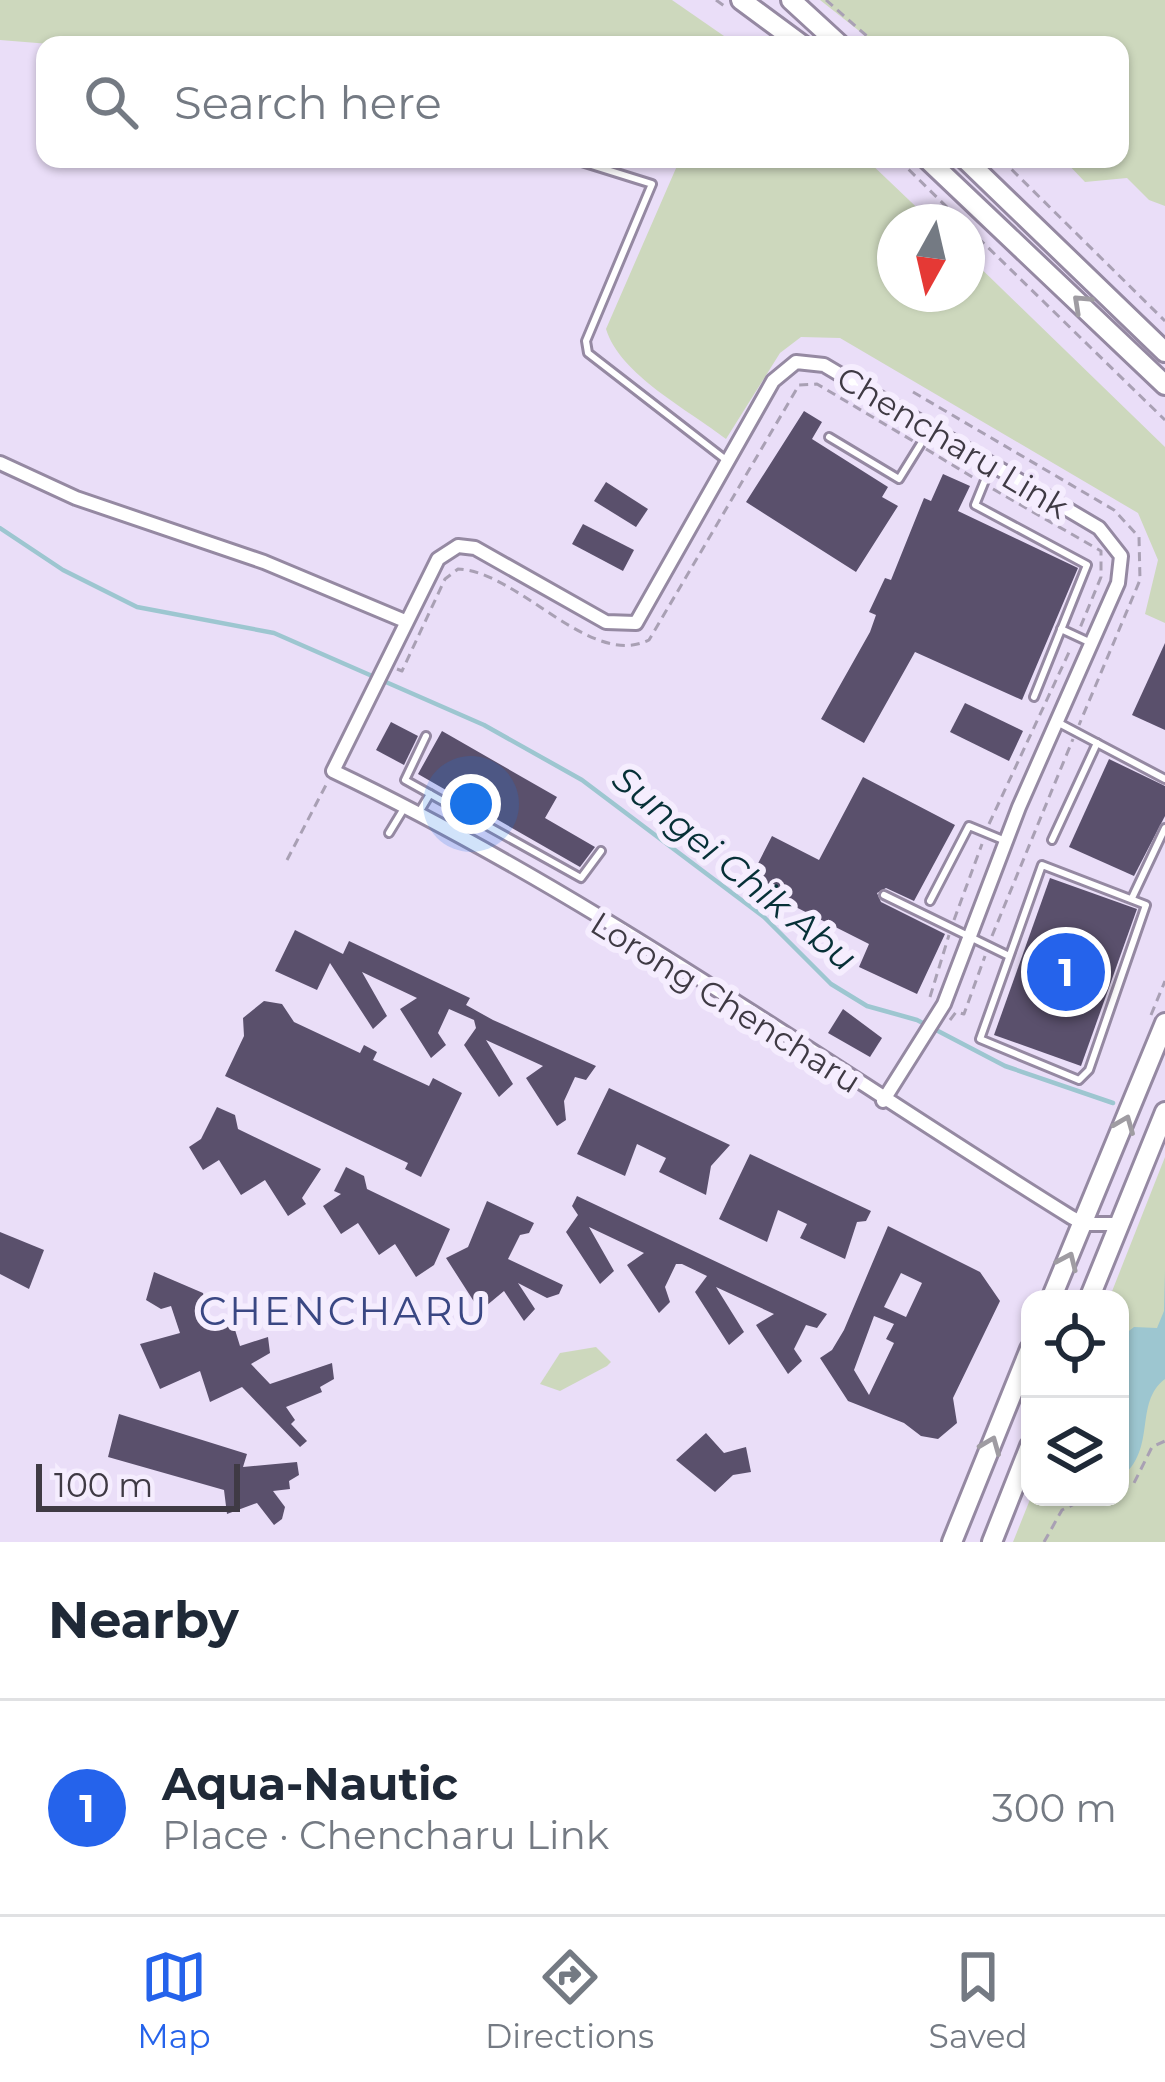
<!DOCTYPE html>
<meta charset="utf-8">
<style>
:root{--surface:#fff;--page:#f2f2f3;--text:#1f2937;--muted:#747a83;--line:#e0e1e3;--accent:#2563eb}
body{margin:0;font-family:Montserrat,sans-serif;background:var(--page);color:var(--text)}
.controls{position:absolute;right:36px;bottom:36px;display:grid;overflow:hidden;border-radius:24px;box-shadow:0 3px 9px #0004}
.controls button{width:108px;height:108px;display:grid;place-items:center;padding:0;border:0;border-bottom:3px solid var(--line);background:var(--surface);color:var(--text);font:60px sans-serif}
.compass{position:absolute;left:877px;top:204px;width:108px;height:108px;border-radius:50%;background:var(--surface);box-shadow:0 3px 9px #0004;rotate:188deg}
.scale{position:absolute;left:36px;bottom:30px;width:204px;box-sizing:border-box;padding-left:12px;border:6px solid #3f3a44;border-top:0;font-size:33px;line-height:42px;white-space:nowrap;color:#3f3a44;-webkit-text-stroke:9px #f5edfe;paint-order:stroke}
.you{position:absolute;left:471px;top:804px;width:42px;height:42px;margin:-30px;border:9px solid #fff;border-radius:50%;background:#1a73e8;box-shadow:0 0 0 18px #1a73e833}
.badge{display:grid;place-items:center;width:78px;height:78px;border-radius:50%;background:var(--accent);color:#fff;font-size:39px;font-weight:700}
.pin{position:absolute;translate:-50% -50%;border:6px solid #fff;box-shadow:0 3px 12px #0006}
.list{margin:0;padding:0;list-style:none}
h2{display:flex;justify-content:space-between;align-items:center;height:156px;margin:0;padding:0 48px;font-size:51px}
h2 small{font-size:39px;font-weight:400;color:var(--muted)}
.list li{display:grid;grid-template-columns:78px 1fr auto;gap:36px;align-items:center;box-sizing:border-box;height:216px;padding:0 48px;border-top:3px solid var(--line)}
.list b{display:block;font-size:45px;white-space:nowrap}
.list p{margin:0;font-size:39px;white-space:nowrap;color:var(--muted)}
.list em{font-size:39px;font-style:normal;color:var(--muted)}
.icon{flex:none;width:66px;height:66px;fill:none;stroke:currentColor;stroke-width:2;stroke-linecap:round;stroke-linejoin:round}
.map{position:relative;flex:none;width:1165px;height:1542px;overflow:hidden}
.search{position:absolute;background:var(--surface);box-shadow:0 3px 9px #0004;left:36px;right:36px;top:36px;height:132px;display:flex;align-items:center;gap:30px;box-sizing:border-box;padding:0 42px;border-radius:24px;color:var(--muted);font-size:45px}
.sheet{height:372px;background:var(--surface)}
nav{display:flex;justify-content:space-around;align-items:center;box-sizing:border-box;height:168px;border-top:3px solid var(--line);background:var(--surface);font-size:33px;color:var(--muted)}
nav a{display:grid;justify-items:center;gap:6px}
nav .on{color:var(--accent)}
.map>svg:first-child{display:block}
</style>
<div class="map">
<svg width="1165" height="1542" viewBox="0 0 1165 1542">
<rect width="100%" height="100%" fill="#eadef8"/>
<g fill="#cdd8bd">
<path d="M 0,0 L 672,0 L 737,45 L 62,45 L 0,40 Z"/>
<path d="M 820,0 L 1165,0 L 1165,206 L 1149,200 L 1127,178 L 1085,182 L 1064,160 L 1015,159 L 1120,159 L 1120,45 L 877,45 Z"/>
<path d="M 680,159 L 866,159 L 932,222 L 895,222 L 895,294 L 967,294 L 967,255 L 1165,447 L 1165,623 L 1145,614 L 1158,560 L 1138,513 L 840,338 L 801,337 L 780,353 L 726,439 C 689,410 620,375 606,329 Z"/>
<path d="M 1165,1157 L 1165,1542 L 1013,1542 L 1031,1497 L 1120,1497 L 1120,1299 L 1109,1299 Z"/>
<path d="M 596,1347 L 611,1362 L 607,1366 L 560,1391 L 540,1384 L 560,1353 Z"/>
</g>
<path fill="#9dc6d0" d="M 1165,1270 L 1165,1379 C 1133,1403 1158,1450 1120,1478 L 1120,1338 L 1134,1327 L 1157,1328 L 1164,1311 Z"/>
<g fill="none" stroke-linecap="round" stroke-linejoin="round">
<path stroke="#9dc6d0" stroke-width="4.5" d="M 0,528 L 63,570 L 137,607 L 274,633 L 484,725 L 582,780 L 764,917 L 831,984 L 867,1006 L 917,1020 L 1005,1066 L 1113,1103"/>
</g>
<g fill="#5a506c" fill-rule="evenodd">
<path d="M 804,411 L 822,422 L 812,439 L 888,487 L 882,497 L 898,506 L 856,572 L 746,502 Z"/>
<path d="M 943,474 L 970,486 L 958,511 L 1078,568 L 1022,700 L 915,652 L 864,743 L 821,719 L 870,632 L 876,615 L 869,612 L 885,578 L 891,580 L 924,498 L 931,501 Z"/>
<path d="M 606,482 L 648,509 L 636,527 L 594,501 Z"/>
<path d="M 583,524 L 634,550 L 623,571 L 572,544 Z"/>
<path d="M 1165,643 L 1165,730 L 1132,715 Z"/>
<path d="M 965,703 L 1023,731 L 1009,761 L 950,732 Z"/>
<path d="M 391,722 L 418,736 L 404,765 L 376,750 Z"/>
<path d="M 442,731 L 557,797 L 545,818 L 595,847 L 580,867 L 418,774 Z"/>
<path d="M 1109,759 L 1165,786 L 1165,816 L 1134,876 L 1069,847 Z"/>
<path d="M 863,777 L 955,825 L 914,901 L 886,888 L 877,893 L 881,902 L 945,934 L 917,994 L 859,967 L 869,944 L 748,883 L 772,836 L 819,860 Z"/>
<path d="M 1050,878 L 1137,909 L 1081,1066 L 994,1035 Z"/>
<path d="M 295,930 L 343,954 L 349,941 L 470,998 L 466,1005 L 493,1020 L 596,1066 L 586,1080 L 575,1077 L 564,1101 L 566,1120 L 557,1126 L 526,1078 L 543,1066 L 486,1040 L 513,1084 L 499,1097 L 464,1045 L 476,1028 L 474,1020 L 449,1009 L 438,1033 L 446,1045 L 431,1058 L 400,1009 L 417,998 L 362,972 L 387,1016 L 373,1029 L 330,963 L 317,990 L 275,971 Z"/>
<path d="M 264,1001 L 282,1004 L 294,1022 L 360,1053 L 364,1045 L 377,1052 L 373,1060 L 429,1086 L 433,1078 L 462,1093 L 421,1177 L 405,1169 L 408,1163 L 225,1076 L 244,1036 L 243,1018 Z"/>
<path d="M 843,1009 L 882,1038 L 870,1057 L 828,1033 Z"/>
<path d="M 609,1088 L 730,1145 L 711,1166 L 706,1195 L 659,1172 L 666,1158 L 637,1144 L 625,1176 L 577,1154 Z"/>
<path d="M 217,1107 L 235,1115 L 238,1129 L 321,1169 L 302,1198 L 306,1204 L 288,1216 L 265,1180 L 241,1195 L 219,1160 L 203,1170 L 189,1147 L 201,1139 Z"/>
<path d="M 750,1154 L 871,1211 L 866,1221 L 857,1222 L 845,1259 L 800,1238 L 807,1224 L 778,1210 L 767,1242 L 719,1219 Z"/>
<path d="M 346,1167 L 364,1176 L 367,1189 L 450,1229 L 434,1265 L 416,1277 L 395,1244 L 379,1255 L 358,1223 L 341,1234 L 323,1206 L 341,1194 L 334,1191 Z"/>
<path d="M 577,1196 L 827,1314 L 817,1328 L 806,1325 L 794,1349 L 802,1361 L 788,1374 L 756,1325 L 774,1314 L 716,1287 L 744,1332 L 729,1345 L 695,1292 L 707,1276 L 682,1264 L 676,1264 L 665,1287 L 670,1302 L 659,1313 L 627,1265 L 644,1253 L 589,1227 L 614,1271 L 600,1284 L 566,1232 L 578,1215 L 572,1206 Z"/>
<path d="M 487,1201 L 534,1223 L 529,1233 L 520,1235 L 508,1259 L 563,1285 L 559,1294 L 547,1298 L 518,1283 L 535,1309 L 524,1321 L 504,1291 L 480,1311 L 446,1258 L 468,1247 Z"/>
<path d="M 888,1226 L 980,1272 L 1000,1301 L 953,1398 L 957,1423 L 938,1439 L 921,1436 L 904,1423 L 848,1401 L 820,1358 L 832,1350 L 844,1330 ZM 901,1273 L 922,1283 L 906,1317 L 884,1307 ZM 874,1316 L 894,1324 L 886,1339 L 894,1343 L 869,1395 L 854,1370 Z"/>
<path d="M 0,1232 L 44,1250 L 29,1289 L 0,1274 Z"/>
<path d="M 154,1272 L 203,1293 L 213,1326 L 232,1320 L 240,1346 L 268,1337 L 270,1353 L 251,1364 L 270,1384 L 332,1363 L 334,1379 L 320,1387 L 322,1392 L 286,1407 L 295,1420 L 291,1424 L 307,1441 L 300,1447 L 242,1387 L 210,1402 L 200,1371 L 160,1389 L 140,1344 L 180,1333 L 171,1306 L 161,1309 L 146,1300 Z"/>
<path d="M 119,1414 L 247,1454 L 243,1467 L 297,1462 L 299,1475 L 289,1481 L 290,1489 L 273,1491 L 285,1507 L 282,1519 L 274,1525 L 257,1503 L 227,1514 L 224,1490 L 108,1457 Z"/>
<path d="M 706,1433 L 724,1453 L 746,1447 L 751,1472 L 733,1475 L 715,1492 L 676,1460 Z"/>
</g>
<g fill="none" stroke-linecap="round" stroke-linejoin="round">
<g stroke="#9589a2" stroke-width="12">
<g id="service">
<path d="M 572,159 L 652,184 L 586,341 L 588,353 L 726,460"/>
<path d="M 829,437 L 899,479 L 930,429"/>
<path d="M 990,468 L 975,505 L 1087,565 L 1034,697"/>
<path d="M 1061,629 L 1089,642"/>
<path d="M 1057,722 L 1165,779"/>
<path d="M 426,736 L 405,780 L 581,878 L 601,851"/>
<path d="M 418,814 L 430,794"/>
<path d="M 389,833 L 403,810"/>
<path d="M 1052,840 L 1097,743"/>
<path d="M 1042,865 L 1146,905 L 1089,1070 L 1079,1080 L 980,1039 Z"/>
<path d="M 884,895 L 1007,955"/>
<path d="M 1132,898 L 1165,828"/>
<path d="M 930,901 L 969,826 L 1003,840"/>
</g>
</g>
<g stroke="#9589a2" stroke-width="18">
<g id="minor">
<path d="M 0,463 L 76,498 L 264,562 L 405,621"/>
<path d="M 883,1101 L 944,1004 L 1019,807 L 1118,583 L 1121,556 L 1099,528 L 824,365 L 796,362 L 773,381 L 636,623 L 606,622 L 475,548 L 458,546 L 438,559 L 333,771 C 588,892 831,1068 1071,1217 L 1084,1224 L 1119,1224"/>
</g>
</g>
<g stroke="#9589a2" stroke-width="24">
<g id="primary">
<path d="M 741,0 L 802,45"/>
<path d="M 791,0 L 840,45"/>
<path d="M 927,159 L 1165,385"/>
<path d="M 965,159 L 1165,352"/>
<path d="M 1051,1299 L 1165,1023"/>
<path d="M 1089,1299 L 1165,1112"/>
<path d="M 952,1542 L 1030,1349"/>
<path d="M 992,1542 L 1030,1446"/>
</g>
</g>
<g stroke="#a9a0b4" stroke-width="3" stroke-dasharray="9 6" stroke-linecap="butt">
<path d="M 716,0 L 727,8"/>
<path d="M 826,0 L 877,45"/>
<path d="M 898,159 L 962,222"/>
<path d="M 1001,159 L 1165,321"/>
<path d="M 967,227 L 1165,420"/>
<path d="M 913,392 L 1114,510 L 1139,537 L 1140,580 L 1079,725"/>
<path d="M 926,449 L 974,478"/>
<path d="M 993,489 L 1101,551 L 1101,577 L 1080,628"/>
<path d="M 397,669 L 402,671 L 445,579 L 458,569 C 520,572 590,669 649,640 L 799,385 L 817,384 L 913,441"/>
<path d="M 989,824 L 1071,648"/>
<path d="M 287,860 L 327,783"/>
<path d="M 954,920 L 982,844"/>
<path d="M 992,936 L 1073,739"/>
<path d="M 930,997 L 949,935"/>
<path d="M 1151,1015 L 1165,981"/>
<path d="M 950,1020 L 956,1012 L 964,1014 L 985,956"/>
<path d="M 1120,1488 L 1134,1483 L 1152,1447 L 1165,1441"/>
<path d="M 1044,1542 L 1062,1510 L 1089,1497"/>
</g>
<use href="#service" stroke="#fff" stroke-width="6"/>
<use href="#minor" stroke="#fff" stroke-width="12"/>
<use href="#primary" stroke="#fff" stroke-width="18"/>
</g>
<defs><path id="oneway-chevron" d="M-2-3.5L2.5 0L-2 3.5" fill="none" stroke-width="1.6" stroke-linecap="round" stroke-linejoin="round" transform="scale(3)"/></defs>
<g stroke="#9f9ca2">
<use href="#oneway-chevron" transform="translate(1081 303) rotate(-137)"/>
<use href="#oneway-chevron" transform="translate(1125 1124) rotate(-68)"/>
<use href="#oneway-chevron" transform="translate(1068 1261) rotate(-66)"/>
<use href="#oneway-chevron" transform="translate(991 1445) rotate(-68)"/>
</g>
<g text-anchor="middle" stroke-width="12" stroke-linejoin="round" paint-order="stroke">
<g font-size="33" fill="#3f3a44" stroke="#f5edfe">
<text transform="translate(953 442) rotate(31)" y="12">Chencharu Link</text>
<text transform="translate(726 1002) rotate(32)" y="12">Lorong Chencharu</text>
</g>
<g font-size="36" font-style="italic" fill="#063037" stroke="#f5edfe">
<text transform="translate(735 868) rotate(39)" y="13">Sungei Chik Abu</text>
</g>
<g font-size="39" letter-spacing="3" fill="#3a4783" stroke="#f5edfe">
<text x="344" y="1325">CHENCHARU</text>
</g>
</g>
</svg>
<div class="controls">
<button><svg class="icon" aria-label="locate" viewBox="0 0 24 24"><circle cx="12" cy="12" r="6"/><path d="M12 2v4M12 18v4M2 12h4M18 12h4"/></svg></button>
<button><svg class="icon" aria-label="layers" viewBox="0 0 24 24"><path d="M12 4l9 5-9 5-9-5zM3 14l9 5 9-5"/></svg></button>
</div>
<svg class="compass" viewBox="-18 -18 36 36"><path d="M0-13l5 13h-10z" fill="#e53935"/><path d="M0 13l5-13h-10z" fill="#747a83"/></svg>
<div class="scale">100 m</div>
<div class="you"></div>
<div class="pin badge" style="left:1066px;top:972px">1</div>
<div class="search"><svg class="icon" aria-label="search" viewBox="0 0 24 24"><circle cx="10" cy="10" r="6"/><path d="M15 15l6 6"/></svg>Search here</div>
</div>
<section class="sheet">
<h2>Nearby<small></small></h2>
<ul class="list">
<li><span class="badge">1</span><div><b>Aqua-Nautic</b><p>Place · Chencharu Link</p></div><em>300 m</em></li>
</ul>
</section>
<nav>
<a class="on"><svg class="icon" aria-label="map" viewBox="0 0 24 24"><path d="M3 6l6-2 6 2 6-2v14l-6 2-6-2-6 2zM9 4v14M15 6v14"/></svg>Map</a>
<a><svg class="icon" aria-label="directions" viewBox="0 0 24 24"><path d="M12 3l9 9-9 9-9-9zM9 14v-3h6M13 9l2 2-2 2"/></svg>Directions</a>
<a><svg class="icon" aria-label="saved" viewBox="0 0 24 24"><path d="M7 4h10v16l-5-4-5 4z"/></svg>Saved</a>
</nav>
